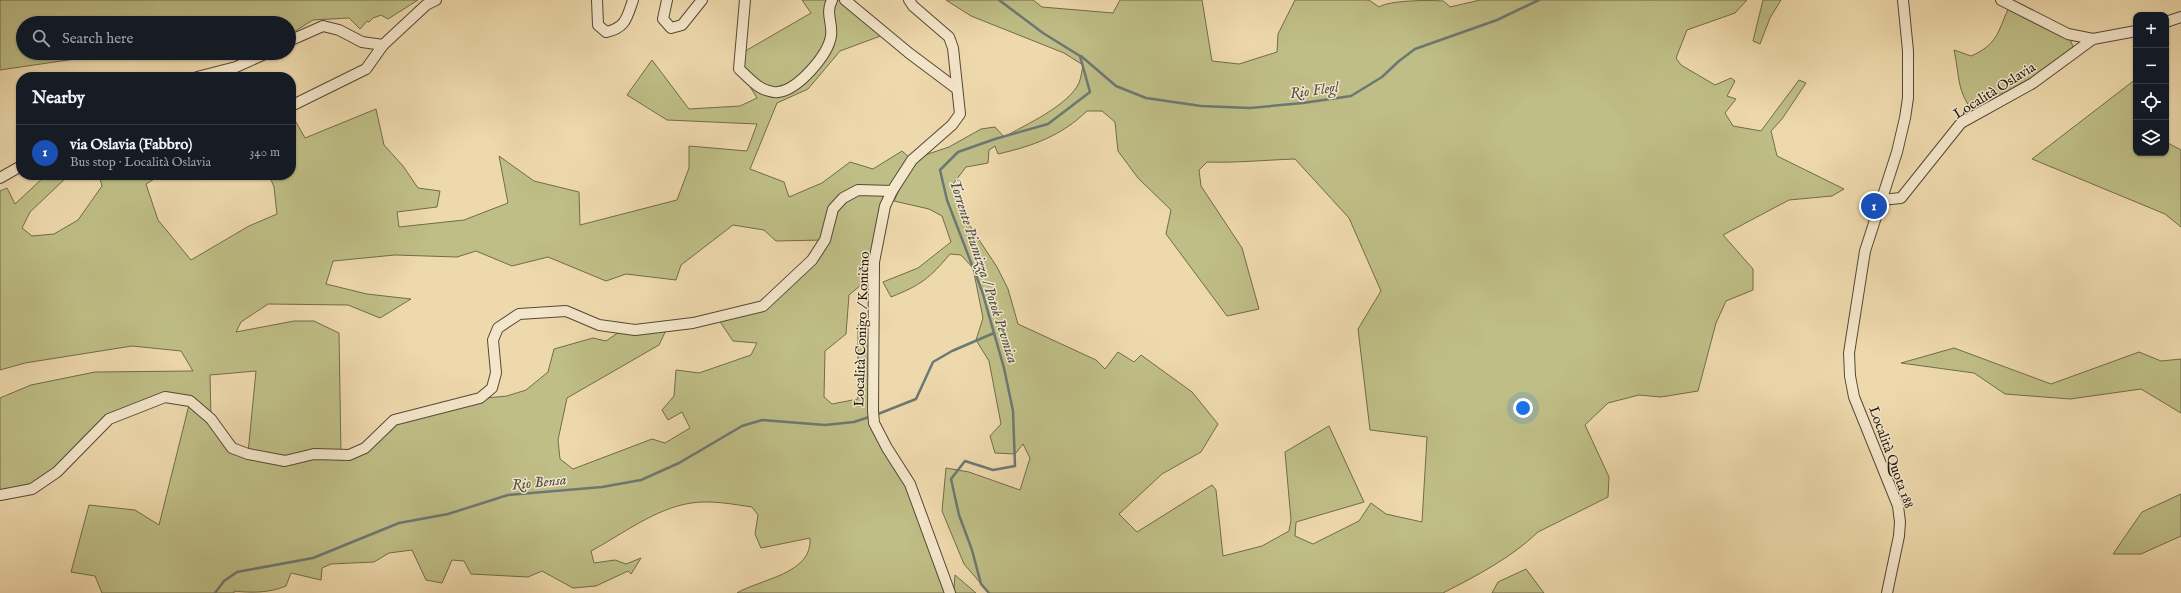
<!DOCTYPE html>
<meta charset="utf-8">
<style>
:root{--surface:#171b24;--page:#242831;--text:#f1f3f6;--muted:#9ea1a6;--line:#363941;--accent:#ea580c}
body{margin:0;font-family:"IM FELL English",serif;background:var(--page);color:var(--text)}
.controls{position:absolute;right:12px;top:12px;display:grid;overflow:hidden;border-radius:8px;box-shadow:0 1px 3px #0004}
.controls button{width:36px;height:36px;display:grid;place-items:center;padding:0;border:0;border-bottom:1px solid var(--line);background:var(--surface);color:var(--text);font:20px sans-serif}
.you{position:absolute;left:1523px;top:408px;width:14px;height:14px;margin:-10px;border:3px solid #fff;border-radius:50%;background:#1a73e8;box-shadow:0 0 0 6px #1a73e833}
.badge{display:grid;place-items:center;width:26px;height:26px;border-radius:50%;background:var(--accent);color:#fff;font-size:13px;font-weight:700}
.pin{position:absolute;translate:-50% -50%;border:2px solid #fff;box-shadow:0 1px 4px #0006}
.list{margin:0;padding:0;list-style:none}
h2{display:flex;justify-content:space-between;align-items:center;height:52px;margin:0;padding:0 16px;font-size:17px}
h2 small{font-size:13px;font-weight:400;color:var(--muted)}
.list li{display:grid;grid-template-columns:26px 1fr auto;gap:12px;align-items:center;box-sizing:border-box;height:56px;padding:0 16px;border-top:1px solid var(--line)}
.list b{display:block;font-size:15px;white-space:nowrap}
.list p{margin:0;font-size:13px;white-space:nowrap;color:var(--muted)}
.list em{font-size:13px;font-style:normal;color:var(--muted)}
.icon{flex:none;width:22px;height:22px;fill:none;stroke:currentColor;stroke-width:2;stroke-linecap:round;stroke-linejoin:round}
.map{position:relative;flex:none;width:2181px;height:593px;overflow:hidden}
.search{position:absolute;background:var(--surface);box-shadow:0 1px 3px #0004;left:16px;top:16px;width:280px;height:44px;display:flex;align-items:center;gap:10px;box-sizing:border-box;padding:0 14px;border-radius:22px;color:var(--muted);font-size:15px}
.panel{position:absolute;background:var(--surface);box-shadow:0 1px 3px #0004;left:16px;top:72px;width:280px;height:108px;border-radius:16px}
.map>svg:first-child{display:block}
</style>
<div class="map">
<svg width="2181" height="593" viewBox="0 0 2181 593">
<rect width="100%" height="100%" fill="#eed9ad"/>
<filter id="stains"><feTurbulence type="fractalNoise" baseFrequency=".005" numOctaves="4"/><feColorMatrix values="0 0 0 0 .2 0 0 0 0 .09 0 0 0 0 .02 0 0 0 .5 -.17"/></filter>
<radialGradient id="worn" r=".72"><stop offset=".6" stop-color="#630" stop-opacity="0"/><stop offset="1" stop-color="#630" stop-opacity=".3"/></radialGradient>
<g fill="#bfbe86" stroke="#706c4b" fill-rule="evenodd">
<path d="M 0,0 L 418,0 L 388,19 L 381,15 L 373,18 L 369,22 L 367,21 L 360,29 L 349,18 L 313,20 L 289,35 L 289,23 L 23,23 L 23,53 L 116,53 L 0,70 Z"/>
<path d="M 802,0 L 845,0 L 886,34 L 840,51 L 808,89 L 777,103 L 750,169 L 784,182 L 789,197 L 822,183 L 850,162 L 873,169 L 902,151 L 912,160 L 892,191 L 874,274 L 849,295 L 846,334 L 825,351 L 824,397 L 832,404 L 858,399 L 858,325 L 873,323 L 873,411 L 910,484 L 950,593 L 737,593 C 760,579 813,574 810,538 L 761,548 L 755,534 L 758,515 L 752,507 C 732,504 711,500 691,503 C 654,509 623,534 591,551 L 594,563 L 615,560 L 626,564 L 641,558 L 631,574 L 628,571 L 596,586 L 573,588 L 542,571 L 528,577 L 471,574 L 464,561 L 452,560 L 442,583 L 426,580 L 412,550 L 389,553 L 374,562 L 331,564 L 322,568 L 321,580 L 291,573 L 286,586 C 269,593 252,593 234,591 L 234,593 L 102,593 L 95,576 L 71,572 L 89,505 L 135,510 L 159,525 L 190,401 L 165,397 L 109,419 L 32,489 L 0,495 L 0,398 L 31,385 L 95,372 L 193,371 L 181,351 L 132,346 L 25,363 L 0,370 L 0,191 L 7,188 L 15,204 L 46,175 L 69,175 L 30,212 L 22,228 L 32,236 L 54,234 L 78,220 L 102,186 L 99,175 L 161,175 L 146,184 L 158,220 L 191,260 L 249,226 L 277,214 L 274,187 L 269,175 L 291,175 L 291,123 L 296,122 L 305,138 L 376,109 L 384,145 L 403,166 L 418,188 L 440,191 L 437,207 L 397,212 L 399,227 L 464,220 L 508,203 L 499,156 L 534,181 L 579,192 L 580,225 L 677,200 L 689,168 L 689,146 L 747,151 L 757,124 L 667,120 L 627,95 L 652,60 L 689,109 L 740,106 L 757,98 L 739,69 L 740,54 L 811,13 ZM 733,225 L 764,230 L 776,241 L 824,240 L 763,306 L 717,317 L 733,341 L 757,343 L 751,355 L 699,373 L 676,370 L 674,396 L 662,410 L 668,420 L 682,412 L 690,428 L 665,443 L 652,439 L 573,469 L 560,459 L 558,440 L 567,398 L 659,345 L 668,326 L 625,328 L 606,341 L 593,338 L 554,349 L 548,372 L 526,390 L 507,396 L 475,399 L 394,420 L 349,455 L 341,456 L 339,333 L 314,321 L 294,321 L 236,332 L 241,322 L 268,304 L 348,305 L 380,318 L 411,299 L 367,294 L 326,284 L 333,261 L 395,255 L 457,257 L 476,251 L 512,266 L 548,257 L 606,281 L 626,274 L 676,280 L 681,265 ZM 256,371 L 248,453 L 232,448 L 211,419 L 210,375 Z"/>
<path d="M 946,0 L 1033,0 L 1042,7 L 1113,13 L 1120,0 L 1202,0 L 1212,61 L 1239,64 L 1277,52 L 1278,34 L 1295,0 L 1369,0 L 1379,7 C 1390,0 1430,0 1443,1 C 1445,2 1448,5 1450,7 L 1480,0 L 1747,0 L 1735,13 L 1687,30 L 1676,58 L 1681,65 L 1715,85 L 1731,78 L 1735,81 L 1727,96 L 1736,99 L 1725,113 L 1733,126 L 1761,131 L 1799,80 L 1806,83 L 1782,119 L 1771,131 L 1777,156 L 1844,189 L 1832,196 L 1789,200 L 1723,235 L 1753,269 L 1753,290 L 1726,301 L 1716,323 L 1698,391 L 1661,397 L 1639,395 L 1608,403 L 1585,425 L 1609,477 L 1608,497 L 1538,532 C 1511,558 1476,576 1443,593 L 989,593 L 964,564 L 942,511 L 946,468 L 969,472 L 1020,490 L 1030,458 L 1023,444 L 1015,454 L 995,453 L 990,436 L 1001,424 L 989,361 L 976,340 L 983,318 L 973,268 L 961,255 L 950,254 C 930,278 921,285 891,297 L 883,282 L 918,268 L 951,242 L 942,216 L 929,209 L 894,201 L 907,173 L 922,156 L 949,147 L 981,129 L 995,127 L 1004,137 C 1025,125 1068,106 1079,83 C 1081,78 1082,70 1083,65 L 1064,53 L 971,16 ZM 1087,111 L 1102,111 L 1115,122 L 1118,151 L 1138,178 L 1171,210 L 1166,234 L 1227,316 L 1259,309 L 1242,248 L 1201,186 L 1199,170 L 1207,162 C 1237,163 1265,160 1295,159 L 1349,218 L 1381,291 L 1358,329 L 1370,430 L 1427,437 L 1422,522 L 1386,514 L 1371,503 L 1359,521 L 1313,544 L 1295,536 L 1296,522 L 1364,502 L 1329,426 L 1285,452 L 1291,520 L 1289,531 L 1262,546 L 1223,556 L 1216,490 L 1212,485 L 1137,532 L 1119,514 L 1162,474 L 1201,452 L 1218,424 L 1192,392 L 1141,355 L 1134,362 L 1118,352 L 1105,369 L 1096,360 L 1018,324 L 1008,289 L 997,267 L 964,217 L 953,184 L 966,167 L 988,163 L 989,150 L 995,146 L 998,154 C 1033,146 1061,136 1087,111 Z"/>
<path d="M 1763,0 L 1781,0 L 1770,18 L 1760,44 L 1753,41 Z"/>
<path d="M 2010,5 L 2068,34 L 2075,52 L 1976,115 C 1956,92 1960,77 1954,50 L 1971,56 C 1999,44 1998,30 2010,5 Z"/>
<path d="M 2136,79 L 2136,153 L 2166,153 L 2166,142 L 2181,150 L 2181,227 L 2165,214 L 2032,159 Z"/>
<path d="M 1954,348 L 2051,384 L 2139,352 L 2161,361 L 2181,359 L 2181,413 L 2141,389 L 2070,399 L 2005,394 L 1974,373 L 1901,363 Z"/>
<path d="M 2181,494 L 2181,536 L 2141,554 L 2113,554 L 2142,512 Z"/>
<path d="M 1526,569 L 1544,593 L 1492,593 L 1498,582 Z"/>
<path d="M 955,575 L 976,593 L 956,593 L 954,589 Z"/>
</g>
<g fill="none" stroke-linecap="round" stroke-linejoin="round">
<g stroke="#6c7874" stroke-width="2.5">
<path d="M 1081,56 L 1116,86 L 1146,98 L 1201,106 L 1250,108 L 1303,103 L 1351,96 L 1382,77 L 1399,61 L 1415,49 L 1497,20 L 1539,0"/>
<path d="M 878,414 L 916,399 L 933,362 L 952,351 L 994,333"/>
<path d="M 215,593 L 224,581 L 237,572 L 313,558 L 399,523 L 448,514 L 508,495 L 602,487 L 641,480 L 679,463 L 742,426 L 762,420 L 825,425 L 854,422 L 869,417"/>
<path d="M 989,593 L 981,584 L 972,550 L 959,515 L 951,479 L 965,461 L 993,470 L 1015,466 L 1013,411 L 1004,368 L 982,291 L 947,200 L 940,170 L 958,152 L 995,139 L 1048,124 L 1090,92 L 1080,56 L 1043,33 L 999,0"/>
</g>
<g stroke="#544937" stroke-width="12">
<g id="minor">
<path d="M 597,0 L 598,25 L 606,32 C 626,28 627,17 633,0"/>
<path d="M 667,0 L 663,19 L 671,28 L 682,25 L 702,0"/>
<path d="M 745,0 L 739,69 C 747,76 757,88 766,90 C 769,91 775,93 778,92 C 798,90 828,55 831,36 C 833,22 825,14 832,0"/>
<path d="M 845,0 L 909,53 L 957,89"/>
<path d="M 909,0 L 913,6 L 949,37 L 953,48 L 960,114 L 952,125 L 912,160 L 892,191 L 885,206 L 874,262 L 873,411 L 874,423 L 887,448 L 910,484 L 950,593"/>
<path d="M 2001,0 L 2068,34 L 2093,39"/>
<path d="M 2166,22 L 2181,17"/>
<path d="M 289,41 L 323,26 L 339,30 L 362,42 L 383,45 L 426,5 L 436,0"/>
<path d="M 197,77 L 236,67 L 267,53"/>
<path d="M 291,106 L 366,69 L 383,45"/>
<path d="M 0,178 L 21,166"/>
<path d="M 1881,200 L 1901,198 L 1961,123 L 2033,83 L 2093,39 L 2136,31"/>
<path d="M 0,495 L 32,489 L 57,472 L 109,419 L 165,397 L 190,401 L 211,419 L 232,448 L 248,454 L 285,461 L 314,454 L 349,455 L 365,448 L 394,420 L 480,398 L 492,388 L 496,373 L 493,340 L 498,328 L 519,314 L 566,311 L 599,325 L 635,330 L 693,323 L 763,306 L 812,260 L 825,240 L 833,209 L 843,198 L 858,190 L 892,191"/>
<path d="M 1887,593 L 1899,536 L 1900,522 L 1898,506 L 1854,397 L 1850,376 L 1849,353 L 1865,251 L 1897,152 L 1905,118 L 1908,98 L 1908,51 L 1903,0"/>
</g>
</g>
<use href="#minor" stroke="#f4e6ca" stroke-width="10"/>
</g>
<g text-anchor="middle" stroke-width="3" stroke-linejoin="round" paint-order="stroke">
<g font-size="14" fill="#201910" stroke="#f4e6ca">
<text transform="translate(1994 90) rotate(-32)" y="5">Località Oslavia</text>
<text transform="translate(861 329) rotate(-88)" y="5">Località Conigo / Konično</text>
<text transform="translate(1892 457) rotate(70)" y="5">Località Quota 188</text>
</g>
<g font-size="15" font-style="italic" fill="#4c504a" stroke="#f4e6ca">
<text transform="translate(1314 90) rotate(-8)" y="5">Rio Flegl</text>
<text transform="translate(984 271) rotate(72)" y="5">Torrente Piumizza / Potok Pevmica</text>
<text transform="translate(539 482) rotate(-6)" y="5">Rio Bensa</text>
</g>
</g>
<rect width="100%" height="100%" filter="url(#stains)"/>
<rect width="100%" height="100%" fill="url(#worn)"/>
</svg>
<div class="controls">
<button>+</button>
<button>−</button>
<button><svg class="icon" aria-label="locate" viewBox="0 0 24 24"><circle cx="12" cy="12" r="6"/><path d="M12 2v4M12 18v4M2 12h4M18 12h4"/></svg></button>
<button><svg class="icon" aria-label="layers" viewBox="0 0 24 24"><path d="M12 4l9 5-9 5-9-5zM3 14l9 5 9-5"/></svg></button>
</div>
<div class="you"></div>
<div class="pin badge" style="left:1874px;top:206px;background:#1a4fb4">1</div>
<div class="search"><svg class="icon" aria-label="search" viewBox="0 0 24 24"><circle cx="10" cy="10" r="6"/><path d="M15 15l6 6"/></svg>Search here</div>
<section class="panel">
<h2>Nearby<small></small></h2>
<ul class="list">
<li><span class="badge" style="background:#1a4fb4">1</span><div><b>via Oslavia (Fabbro)</b><p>Bus stop · Località Oslavia</p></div><em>340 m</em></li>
</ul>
</section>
</div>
